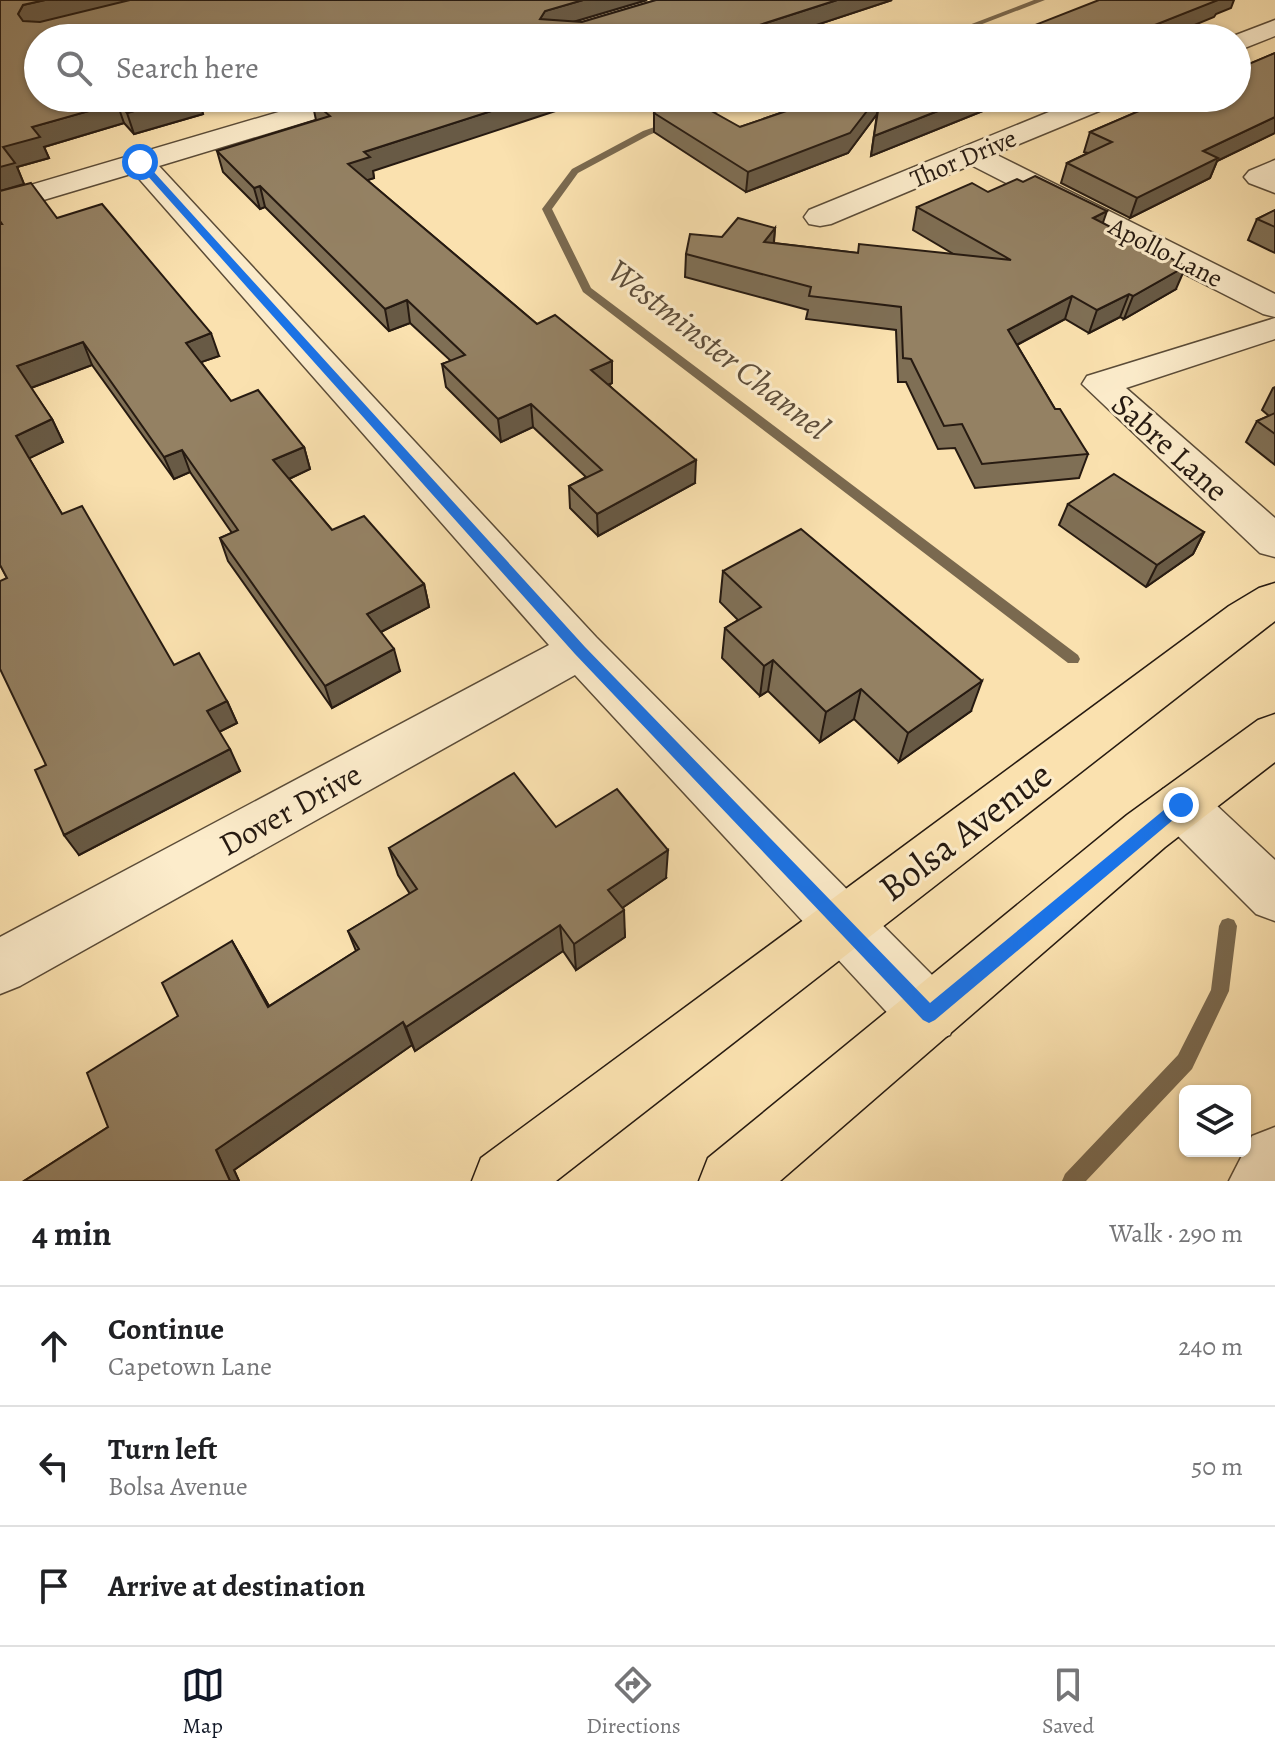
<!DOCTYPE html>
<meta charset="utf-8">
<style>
:root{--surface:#fff;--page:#f6f6f6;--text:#202124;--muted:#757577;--line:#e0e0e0;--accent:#111827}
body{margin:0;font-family:Alegreya,serif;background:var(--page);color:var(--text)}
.controls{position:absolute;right:24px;bottom:24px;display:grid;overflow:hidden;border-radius:12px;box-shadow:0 2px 6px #0004}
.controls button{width:72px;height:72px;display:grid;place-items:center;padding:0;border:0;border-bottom:2px solid var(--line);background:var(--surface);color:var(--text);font:40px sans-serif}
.stop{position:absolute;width:24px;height:24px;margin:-18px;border:6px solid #1a73e8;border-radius:50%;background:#fff}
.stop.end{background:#1a73e8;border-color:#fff;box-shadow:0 2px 8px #0008}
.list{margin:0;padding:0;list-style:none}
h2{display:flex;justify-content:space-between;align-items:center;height:104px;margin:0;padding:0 32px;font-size:34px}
h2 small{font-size:26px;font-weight:400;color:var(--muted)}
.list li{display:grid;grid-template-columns:52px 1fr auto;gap:24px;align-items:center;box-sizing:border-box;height:120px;padding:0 32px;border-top:2px solid var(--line)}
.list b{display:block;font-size:30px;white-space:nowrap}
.list p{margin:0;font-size:26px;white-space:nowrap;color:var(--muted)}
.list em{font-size:26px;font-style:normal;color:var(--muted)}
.icon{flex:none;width:44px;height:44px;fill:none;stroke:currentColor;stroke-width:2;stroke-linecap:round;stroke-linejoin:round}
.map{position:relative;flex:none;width:1275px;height:1181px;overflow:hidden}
.search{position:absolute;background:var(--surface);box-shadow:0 2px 6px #0004;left:24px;right:24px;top:24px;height:88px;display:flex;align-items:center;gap:20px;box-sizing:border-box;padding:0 28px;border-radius:44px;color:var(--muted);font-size:30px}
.sheet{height:464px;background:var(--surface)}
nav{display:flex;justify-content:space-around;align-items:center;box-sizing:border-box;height:112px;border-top:2px solid var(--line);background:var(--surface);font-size:22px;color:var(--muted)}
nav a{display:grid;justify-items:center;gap:4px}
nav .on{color:var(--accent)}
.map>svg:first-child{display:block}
</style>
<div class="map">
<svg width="1275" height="1181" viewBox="0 0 1275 1181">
<rect width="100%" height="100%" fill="#fae1af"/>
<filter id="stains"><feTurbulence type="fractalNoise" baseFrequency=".0025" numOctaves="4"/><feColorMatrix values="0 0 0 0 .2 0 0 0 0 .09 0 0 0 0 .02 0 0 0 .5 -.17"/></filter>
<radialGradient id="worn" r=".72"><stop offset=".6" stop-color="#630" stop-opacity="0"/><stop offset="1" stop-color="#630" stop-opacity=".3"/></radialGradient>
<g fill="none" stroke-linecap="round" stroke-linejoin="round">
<g fill="#7a694f" fill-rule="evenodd">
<path d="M 1034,0 L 1045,0 L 946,38 L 935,38 Z"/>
<path d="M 744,98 L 757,98 L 699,119 L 692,117 Z"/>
<path d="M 669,122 L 676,124 L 649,135 L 578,173 L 552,209 L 591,288 L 1078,655 L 1080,659 L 1078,663 L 1068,663 L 583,292 L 542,209 L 572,169 L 643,131 Z"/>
<path d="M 1228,918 L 1234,920 L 1237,926 L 1229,991 L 1192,1069 L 1086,1181 L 1062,1181 L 1065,1174 L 1178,1055 L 1211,990 L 1219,926 L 1222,920 Z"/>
</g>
<g stroke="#5b4c38" stroke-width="3">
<g id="minor">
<path d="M 1275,20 L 1275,36 L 1237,51 L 1237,38 L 1228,38 Z"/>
<path d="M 326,98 L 368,98 L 365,104 L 159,166 L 596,637 L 950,993 L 958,1014 L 950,1035 L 929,1043 L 908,1035 L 575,675 L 20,986 L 0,994 L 0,937 L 549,645 L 134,173 L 0,213 L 0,194 Z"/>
<path d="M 1083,98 L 1119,98 L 1116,104 L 995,154 L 1275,294 L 1275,317 L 1263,314 L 971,165 L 831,224 L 820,226 L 809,224 L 804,217 L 809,210 Z"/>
<path d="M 1275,160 L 1275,193 L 1249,183 L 1244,177 L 1249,171 Z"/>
<path d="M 1275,318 L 1275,339 L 1126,388 L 1275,518 L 1275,557 L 1260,553 L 1082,384 L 1087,376 Z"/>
<path d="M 1181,783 L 1199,789 L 1275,860 L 1275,921 L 1256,914 L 1163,821 L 1155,805 L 1163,789 Z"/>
<path d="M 1275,1127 L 1275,1181 L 1229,1181 L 1252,1136 Z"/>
</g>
</g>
<g stroke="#261a11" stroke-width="3">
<g id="major">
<path d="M 1275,583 L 1275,621 L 556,1181 L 472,1181 L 481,1158 L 1229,606 L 1259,588 Z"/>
<path d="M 1275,714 L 1275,762 L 1165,847 L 780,1181 L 699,1181 L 708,1158 L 1127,815 L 1258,720 Z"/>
</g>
</g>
<use href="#minor" fill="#fceccb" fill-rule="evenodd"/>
<use href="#major" fill="#fae1af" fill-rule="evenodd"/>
</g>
<g fill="#7f6f55" stroke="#261a11" stroke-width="2">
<path d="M 0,0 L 647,0 L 576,21 L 582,22 L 656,0 L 892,0 L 777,38 L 38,38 L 200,103 L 203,114 L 134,134 L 124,123 L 44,147 L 49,158 L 17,167 L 24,184 L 7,189 L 57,218 L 219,356 L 201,362 L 231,401 L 304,447 L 310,469 L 289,479 L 332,530 L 424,584 L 429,607 L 381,632 L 400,671 L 332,708 L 228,561 L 220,538 L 232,533 L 190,472 L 174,479 L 92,365 L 31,388 L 52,419 L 63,442 L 29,458 L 62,514 L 174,665 L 227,701 L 237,723 L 219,732 L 240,771 L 79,855 L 46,765 L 7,578 L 0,565 Z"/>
<path d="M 1275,53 L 1275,133 L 1217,161 L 1210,178 L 1130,218 L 1061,183 L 1067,163 L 1088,153 L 1084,152 L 1090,132 Z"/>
<path d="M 324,98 L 373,171 L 374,178 L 367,180 L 537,324 L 612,361 L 612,383 L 609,385 L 695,483 L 598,536 L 570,508 L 569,486 L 586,477 L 533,427 L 501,442 L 446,387 L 442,364 L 451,361 L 410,323 L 389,331 L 265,207 L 260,209 L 223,172 L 217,151 L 316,120 L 312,101 Z"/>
<path d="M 824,98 L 1015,98 L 871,156 L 877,114 L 848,153 L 746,192 L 654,132 L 654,113 L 740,127 Z"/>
<path d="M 988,192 L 1103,223 L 1176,289 L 1124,319 L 1120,317 L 1089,333 L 1065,319 L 1017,345 L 1055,409 L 1088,454 L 1079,478 L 975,488 L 955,448 L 938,449 L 906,382 L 898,382 L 896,330 L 806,319 L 808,310 L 685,277 L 686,254 L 722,237 L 775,228 L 774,243 L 858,253 L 955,255 L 913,230 L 917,207 Z"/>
<path d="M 1275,210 L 1275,253 L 1248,240 L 1257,219 Z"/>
<path d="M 1275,387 L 1275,465 L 1246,442 L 1257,421 L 1269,416 L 1262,410 L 1273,388 Z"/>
<path d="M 1068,504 L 1204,532 L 1193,554 L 1146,587 L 1059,525 Z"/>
<path d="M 723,571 L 971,711 L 899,762 L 854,719 L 820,742 L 768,691 L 760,696 L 722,658 L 725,628 L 738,620 L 720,602 Z"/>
<path d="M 556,827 L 666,878 L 622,908 L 625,937 L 576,970 L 563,951 L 415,1051 L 412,1045 L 234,1170 L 239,1181 L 24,1181 L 108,1127 L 178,1016 L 232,941 L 269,1006 L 356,951 L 348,931 L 410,894 L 398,875 L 389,848 Z"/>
</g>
<g fill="#685a45" stroke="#261a11" stroke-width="2">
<path d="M 45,0 L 130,0 L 25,34 L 18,14 L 23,5 Z"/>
<path d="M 583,0 L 647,0 L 546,30 L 540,19 L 545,11 Z"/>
<path d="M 837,0 L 892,0 L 777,38 L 719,38 Z"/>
<path d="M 1216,0 L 1234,0 L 1231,8 L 1216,14 L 1214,17 L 1163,38 L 1122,38 Z"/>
<path d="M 182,98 L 217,98 L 200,103 L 203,114 L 134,134 L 127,113 Z"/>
<path d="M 294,98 L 316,98 L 295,104 Z"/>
<path d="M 532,98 L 595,98 L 373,171 L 374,178 L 353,185 L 348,164 L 364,152 Z"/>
<path d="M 877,98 L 880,98 L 877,114 L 848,153 L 746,192 L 748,172 Z"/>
<path d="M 971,98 L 1015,98 L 871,156 L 874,136 Z"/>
<path d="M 117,103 L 124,123 L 44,147 L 49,158 L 17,167 L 24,184 L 0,191 L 0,167 L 3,147 L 32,127 Z"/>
<path d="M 1275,117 L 1275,133 L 1217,161 L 1210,178 L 1130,218 L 1137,198 L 1203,151 Z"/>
<path d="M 260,186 L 265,207 L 260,209 L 254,188 Z"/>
<path d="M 1107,211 L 1099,234 L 1093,218 Z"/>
<path d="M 775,228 L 773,250 L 764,242 Z"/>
<path d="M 1186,266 L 1176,289 L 1124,319 L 1133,296 Z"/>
<path d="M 1129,294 L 1120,317 L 1089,333 L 1097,310 Z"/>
<path d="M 1072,296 L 1065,319 L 1001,353 L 1008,330 Z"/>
<path d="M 407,300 L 410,323 L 389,331 L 385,309 Z"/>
<path d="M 211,333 L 219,356 L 193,365 L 186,343 Z"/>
<path d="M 83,342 L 92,365 L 28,389 L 17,366 Z"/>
<path d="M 612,361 L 612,383 L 592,392 L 591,370 Z"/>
<path d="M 531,404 L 533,427 L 501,442 L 498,419 Z"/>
<path d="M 52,419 L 63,442 L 28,459 L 16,436 Z"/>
<path d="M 304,447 L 310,469 L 280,483 L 273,460 Z"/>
<path d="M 182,450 L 190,472 L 174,479 L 164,457 Z"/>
<path d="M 696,460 L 695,483 L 598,536 L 597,514 Z"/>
<path d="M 1204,532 L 1193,554 L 1146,587 L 1157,565 Z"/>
<path d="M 424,584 L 429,607 L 373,636 L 367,614 Z"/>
<path d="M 394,649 L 400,671 L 332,708 L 325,686 Z"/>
<path d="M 773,660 L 768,691 L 760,696 L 764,666 Z"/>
<path d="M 982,681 L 971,711 L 899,762 L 908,733 Z"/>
<path d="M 861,689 L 854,719 L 820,742 L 826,712 Z"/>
<path d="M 227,701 L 237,723 L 217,733 L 207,711 Z"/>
<path d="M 230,749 L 240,771 L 79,855 L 64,835 Z"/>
<path d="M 668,850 L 666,878 L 609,917 L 608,890 Z"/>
<path d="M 624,910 L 625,937 L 576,970 L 574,944 Z"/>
<path d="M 560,925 L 563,951 L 415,1051 L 406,1027 Z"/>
<path d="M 232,941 L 247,967 L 283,1031 L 268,1007 Z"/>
<path d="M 403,1022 L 412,1045 L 234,1170 L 239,1181 L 230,1181 L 216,1150 Z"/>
</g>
<g fill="#948163" stroke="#261a11" stroke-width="2">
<path d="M 0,0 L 45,0 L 23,5 L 18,14 L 23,21 L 40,22 L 130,0 L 583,0 L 545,11 L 540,19 L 582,22 L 656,0 L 837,0 L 719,38 L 38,38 L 38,98 L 182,98 L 127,113 L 117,103 L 32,127 L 40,137 L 3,147 L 15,163 L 0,167 Z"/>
<path d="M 1099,0 L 1218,0 L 1122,38 L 1002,38 Z"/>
<path d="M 1275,53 L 1275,117 L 1203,151 L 1218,158 L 1137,198 L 1067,163 L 1112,142 L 1090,132 L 1169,98 L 1237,98 L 1237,69 Z"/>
<path d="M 324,98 L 532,98 L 364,152 L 370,157 L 348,164 L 537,324 L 555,315 L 612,361 L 591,370 L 696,460 L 597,514 L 569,486 L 602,470 L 531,404 L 498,419 L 442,364 L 465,355 L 407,300 L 385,309 L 260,186 L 254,188 L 217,151 L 330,116 L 312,101 Z"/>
<path d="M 663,98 L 688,98 L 740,127 L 824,98 L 877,98 L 850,133 L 748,172 L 654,113 Z"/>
<path d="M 880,98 L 971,98 L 874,136 Z"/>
<path d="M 1035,176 L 1107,211 L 1093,218 L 1186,266 L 1133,296 L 1129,294 L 1097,310 L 1072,296 L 1008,330 L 1055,409 L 1060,409 L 1088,454 L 982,464 L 962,424 L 944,426 L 911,359 L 903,358 L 901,307 L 809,296 L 811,287 L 686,254 L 690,234 L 722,237 L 738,218 L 775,228 L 764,242 L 858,253 L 859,244 L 1011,260 L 917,207 L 972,183 L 988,192 L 1017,179 L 1023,182 Z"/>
<path d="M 31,183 L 57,218 L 102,204 L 211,333 L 186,343 L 231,401 L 258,390 L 304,447 L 273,460 L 332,530 L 364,516 L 424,584 L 367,614 L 394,649 L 325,686 L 220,538 L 238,530 L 182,450 L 164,457 L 83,342 L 17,366 L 52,419 L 16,436 L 62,514 L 82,506 L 174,665 L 199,653 L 227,701 L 207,711 L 230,749 L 64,835 L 35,770 L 46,765 L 0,669 L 0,581 L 7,578 L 0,565 L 0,224 L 2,224 L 0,221 L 0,191 Z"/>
<path d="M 1275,210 L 1275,227 L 1257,219 Z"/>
<path d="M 1275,413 L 1275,434 L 1257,421 Z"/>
<path d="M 1114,474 L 1204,532 L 1157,565 L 1068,504 Z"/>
<path d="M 801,529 L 982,681 L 908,733 L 861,689 L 826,712 L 773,660 L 764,666 L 725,628 L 761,607 L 723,571 Z"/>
<path d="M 514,773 L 556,827 L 617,789 L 668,850 L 608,890 L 624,910 L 574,944 L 560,925 L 406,1027 L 403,1022 L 216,1150 L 230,1181 L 24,1181 L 108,1127 L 87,1073 L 178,1016 L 162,983 L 232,941 L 268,1007 L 359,949 L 348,931 L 417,889 L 389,848 Z"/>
</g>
<path fill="#1a73e8" d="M 137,160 L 143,160 L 585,647 L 930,1003 L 1176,800 L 1186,800 L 1186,809 L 935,1020 L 929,1023 L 923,1020 L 575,654 L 137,164 Z"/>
<g text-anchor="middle" stroke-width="6" stroke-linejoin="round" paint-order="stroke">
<g font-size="26" fill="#261a11" stroke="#fceccb">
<text transform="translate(963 158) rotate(-23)" y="9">Thor Drive</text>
<text transform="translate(1166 252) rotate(27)" y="9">Apollo Lane</text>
</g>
<g font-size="32" fill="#261a11" stroke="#fceccb">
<text transform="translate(1170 447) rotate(42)" y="11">Sabre Lane</text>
<text transform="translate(290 809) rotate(-29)" y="11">Dover Drive</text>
</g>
<g font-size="34" font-style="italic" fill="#5e4e3b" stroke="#fceccb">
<text transform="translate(719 349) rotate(38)" y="12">Westminster Channel</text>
</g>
<g font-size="38" fill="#261a11" stroke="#fceccb">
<text transform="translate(965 831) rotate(-37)" y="13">Bolsa Avenue</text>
</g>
</g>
<rect width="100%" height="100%" filter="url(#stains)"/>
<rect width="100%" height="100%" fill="url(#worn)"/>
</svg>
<div class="controls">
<button><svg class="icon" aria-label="layers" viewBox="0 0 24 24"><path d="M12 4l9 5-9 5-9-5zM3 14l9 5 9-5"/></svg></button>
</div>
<div class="stop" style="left:140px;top:162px"></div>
<div class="stop end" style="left:1181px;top:805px"></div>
<div class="search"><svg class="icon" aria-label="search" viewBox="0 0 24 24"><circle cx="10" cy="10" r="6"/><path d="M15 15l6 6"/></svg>Search here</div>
</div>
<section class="sheet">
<h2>4 min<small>Walk · 290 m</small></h2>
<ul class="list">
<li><svg class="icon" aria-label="ahead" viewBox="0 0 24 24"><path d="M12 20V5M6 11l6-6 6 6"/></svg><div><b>Continue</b><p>Capetown Lane</p></div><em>240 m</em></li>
<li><svg class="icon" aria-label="left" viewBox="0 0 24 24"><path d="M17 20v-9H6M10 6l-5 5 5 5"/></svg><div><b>Turn left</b><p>Bolsa Avenue</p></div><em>50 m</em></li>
<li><svg class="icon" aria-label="arrive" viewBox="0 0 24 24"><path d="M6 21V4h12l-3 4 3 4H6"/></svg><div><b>Arrive at destination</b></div></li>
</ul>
</section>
<nav>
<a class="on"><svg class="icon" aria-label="map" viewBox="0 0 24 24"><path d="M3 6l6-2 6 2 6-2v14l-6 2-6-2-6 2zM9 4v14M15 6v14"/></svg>Map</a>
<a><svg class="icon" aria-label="directions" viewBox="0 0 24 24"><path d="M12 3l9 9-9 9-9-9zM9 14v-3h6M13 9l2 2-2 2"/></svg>Directions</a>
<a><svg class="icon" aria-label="saved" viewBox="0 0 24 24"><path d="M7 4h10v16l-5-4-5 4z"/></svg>Saved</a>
</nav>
